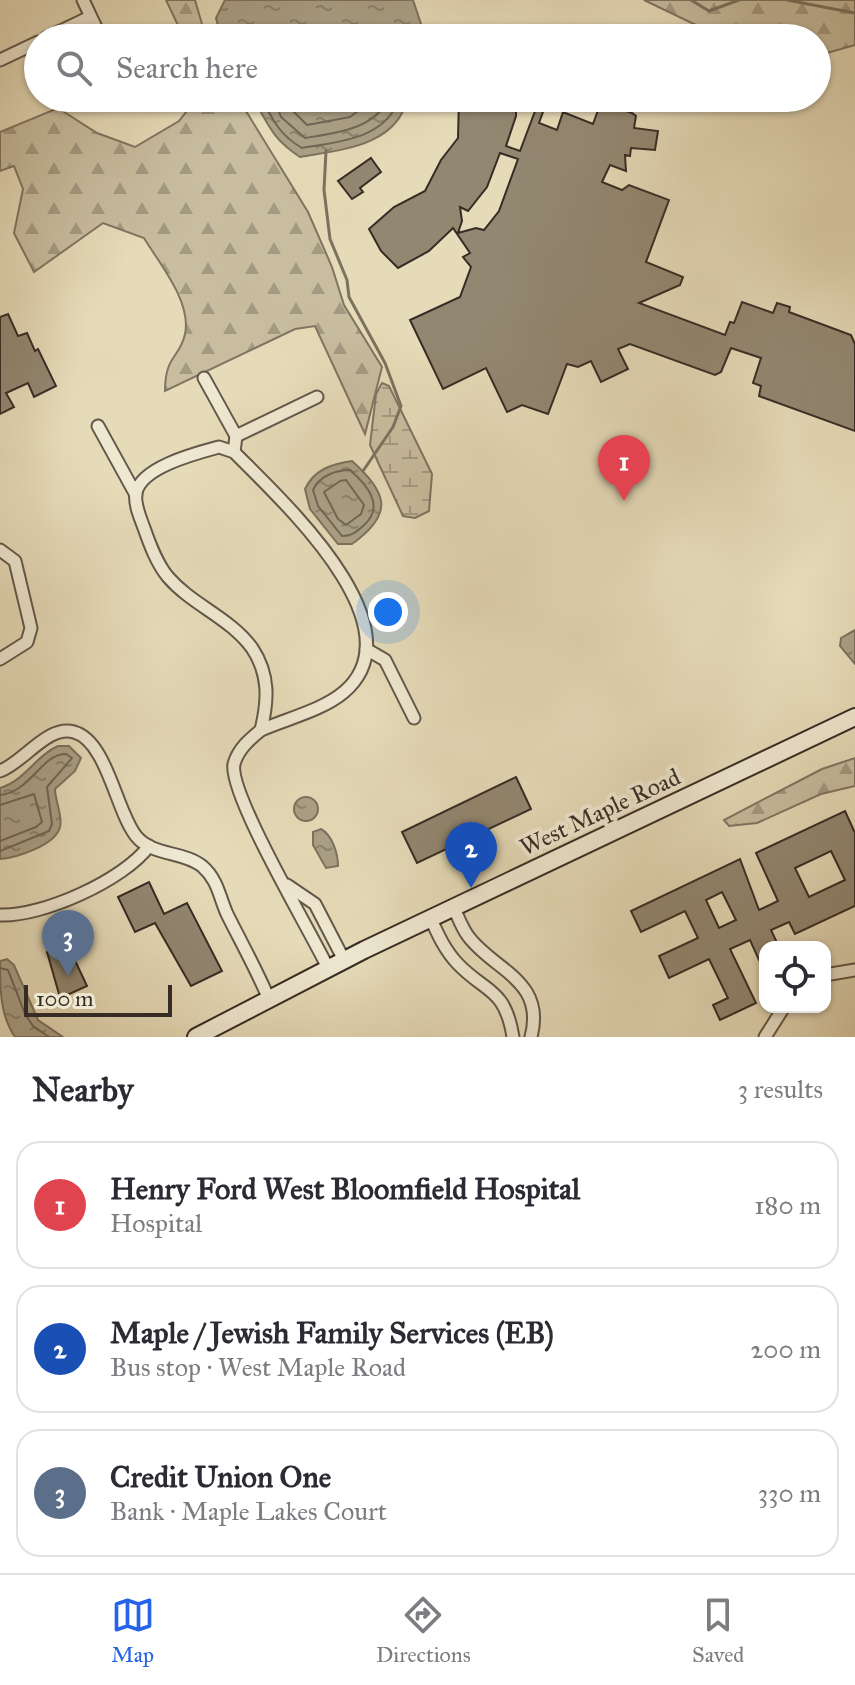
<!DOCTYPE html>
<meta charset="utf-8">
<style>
:root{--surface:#fff;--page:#f2f2f3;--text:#2b2b33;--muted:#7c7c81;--line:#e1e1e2;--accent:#2563eb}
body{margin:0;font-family:"IM FELL Great Primer",serif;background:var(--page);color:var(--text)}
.controls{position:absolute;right:24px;bottom:24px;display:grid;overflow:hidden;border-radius:16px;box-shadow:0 2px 6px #0004}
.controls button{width:72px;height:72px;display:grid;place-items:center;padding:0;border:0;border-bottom:2px solid var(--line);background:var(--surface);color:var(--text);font:40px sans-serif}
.scale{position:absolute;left:24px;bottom:20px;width:148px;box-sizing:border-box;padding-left:8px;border:4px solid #372c25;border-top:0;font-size:22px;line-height:28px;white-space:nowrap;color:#372c25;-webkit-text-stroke:6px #efe8d1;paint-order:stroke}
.you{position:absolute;left:388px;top:612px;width:28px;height:28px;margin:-20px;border:6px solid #fff;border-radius:50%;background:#1a73e8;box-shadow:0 0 0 12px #1a73e833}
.badge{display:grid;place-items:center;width:52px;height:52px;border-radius:50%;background:var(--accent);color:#fff;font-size:26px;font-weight:700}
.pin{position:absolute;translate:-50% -66px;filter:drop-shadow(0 2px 4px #0008)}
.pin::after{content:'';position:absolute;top:42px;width:28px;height:24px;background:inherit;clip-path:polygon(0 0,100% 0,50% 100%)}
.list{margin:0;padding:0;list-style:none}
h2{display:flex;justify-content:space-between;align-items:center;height:104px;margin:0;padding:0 32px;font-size:34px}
h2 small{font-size:26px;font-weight:400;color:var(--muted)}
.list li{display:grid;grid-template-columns:52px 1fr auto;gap:24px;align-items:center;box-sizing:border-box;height:128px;margin:0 16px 16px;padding:0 16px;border:2px solid var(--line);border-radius:24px}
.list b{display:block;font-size:30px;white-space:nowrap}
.list p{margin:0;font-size:26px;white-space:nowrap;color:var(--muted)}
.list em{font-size:26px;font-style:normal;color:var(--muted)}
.icon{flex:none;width:44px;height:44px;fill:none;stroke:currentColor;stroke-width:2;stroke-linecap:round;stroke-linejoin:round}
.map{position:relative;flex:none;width:855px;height:1037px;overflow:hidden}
.search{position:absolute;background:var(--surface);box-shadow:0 2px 6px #0004;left:24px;right:24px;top:24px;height:88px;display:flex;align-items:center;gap:20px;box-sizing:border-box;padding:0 28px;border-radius:44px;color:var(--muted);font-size:30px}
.sheet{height:536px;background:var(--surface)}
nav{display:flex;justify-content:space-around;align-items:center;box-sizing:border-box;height:112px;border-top:2px solid var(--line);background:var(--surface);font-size:22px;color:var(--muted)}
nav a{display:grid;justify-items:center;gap:4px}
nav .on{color:var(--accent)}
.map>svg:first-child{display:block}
</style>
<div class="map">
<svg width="855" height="1037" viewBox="0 0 855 1037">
<defs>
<pattern id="forest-firs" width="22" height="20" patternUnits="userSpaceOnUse" patternTransform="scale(2)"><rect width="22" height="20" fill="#c8bd9f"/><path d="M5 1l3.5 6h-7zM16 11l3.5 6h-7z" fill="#a39a81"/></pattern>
<pattern id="wetland-marsh" width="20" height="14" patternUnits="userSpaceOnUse" patternTransform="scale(2)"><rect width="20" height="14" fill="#c8bd9f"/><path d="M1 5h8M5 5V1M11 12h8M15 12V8" fill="none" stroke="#a39a81"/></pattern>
<pattern id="water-ripples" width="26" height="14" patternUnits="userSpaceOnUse" patternTransform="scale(2)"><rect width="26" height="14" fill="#aaa086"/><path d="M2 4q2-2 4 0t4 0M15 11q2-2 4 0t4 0" fill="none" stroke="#8b836d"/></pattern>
</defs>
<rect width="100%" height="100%" fill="#e6dbb8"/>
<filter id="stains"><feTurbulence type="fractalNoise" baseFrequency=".0025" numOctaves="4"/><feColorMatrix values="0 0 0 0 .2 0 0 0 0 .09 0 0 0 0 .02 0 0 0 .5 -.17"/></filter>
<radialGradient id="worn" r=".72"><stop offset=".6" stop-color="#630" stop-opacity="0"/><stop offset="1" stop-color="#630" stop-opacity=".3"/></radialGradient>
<g fill="url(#forest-firs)" stroke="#807462" stroke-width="2">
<path d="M 166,0 L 195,0 L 206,38 L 184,38 Z"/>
<path d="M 644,0 L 855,0 L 855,45 L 817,56 L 817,38 L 723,38 Z"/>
<path d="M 197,98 L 238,98 L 308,212 L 332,267 L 344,305 L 382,367 L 365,434 L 315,326 L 295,329 L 165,391 C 165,355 180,358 185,334 C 192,302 159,263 144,238 L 103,223 L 34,272 L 14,233 L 23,189 L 14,166 L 0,171 L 0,132 L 58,108 L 97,133 L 135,147 L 179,121 Z"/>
<path d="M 855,758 L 855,786 L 821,794 L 757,823 L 729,826 L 724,820 L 822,769 Z"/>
</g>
<path fill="url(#wetland-marsh)" stroke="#807462" stroke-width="2" d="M 382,383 L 389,386 L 432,474 L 429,511 L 415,518 L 403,516 L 370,445 L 376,394 Z"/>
<g fill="url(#water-ripples)" stroke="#7c725f" stroke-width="2">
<path d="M 225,0 L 413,0 L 423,30 L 422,37 L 221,38 L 216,18 Z"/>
<path d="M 253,98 L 407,98 C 398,147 337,150 300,157 C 272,138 269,126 253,98 Z"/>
<path d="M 352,461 C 388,493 394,514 352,544 L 338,544 L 310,509 L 305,489 C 314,470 331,464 352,461 Z"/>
<path d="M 855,630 L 855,664 L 840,646 L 841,638 Z"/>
<path d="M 58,746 L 69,746 L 81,758 L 75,771 L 55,789 C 55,801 63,816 60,827 C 56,845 16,858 0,859 L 0,788 C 26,780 35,756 58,746 Z"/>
<circle cx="306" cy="809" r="12"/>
<path d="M 321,829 C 332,835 338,853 338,866 L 326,868 L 313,845 L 313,832 Z"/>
<path d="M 7,959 L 14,965 L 38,1020 L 63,1037 L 15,1037 C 0,1015 0,989 0,961 Z"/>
</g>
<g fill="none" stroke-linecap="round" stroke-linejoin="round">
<g stroke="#706656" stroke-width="2">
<path d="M 262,98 C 272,120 281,136 302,148 C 337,142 387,139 399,98"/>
<path d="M 274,98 L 281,117 L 305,138 C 335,133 374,130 389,98"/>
<path d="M 287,98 L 292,110 L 307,125 L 350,117 L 375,98"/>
<path d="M 350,470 C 366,484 385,505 365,524 C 358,531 352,536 342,536 L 318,506 L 313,490 C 319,476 336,470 350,470 Z"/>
<path d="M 340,481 L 346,480 L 364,505 L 361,514 L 346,525 L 338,519 L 324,492 Z"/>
<path d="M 0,795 C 31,792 41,754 66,754 L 72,758 L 47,787 L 52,824 L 49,831 L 0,851"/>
<path d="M 0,805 L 34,794 L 42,822 L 36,827 L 0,841"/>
<path d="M 0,968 L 8,970 L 25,1014 L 33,1026 L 49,1037"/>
</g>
<g stroke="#7c725f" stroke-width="3">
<path d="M 691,0 L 709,11 L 739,0"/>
<path d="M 787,0 L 855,13"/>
<path d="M 326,151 L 324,190 L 330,239 L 347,280 L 349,297 L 385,363 L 401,406 L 393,427 L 363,471"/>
</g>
</g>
<g fill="#928771" stroke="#372c25" stroke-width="2" fill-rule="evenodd">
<path d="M 459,98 L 516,98 L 516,116 L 506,146 L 520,151 L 540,98 L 548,98 L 539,123 L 557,130 L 563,112 L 593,124 L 601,102 L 632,113 L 636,116 L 634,128 L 658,131 L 655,150 L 631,148 L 630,156 L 625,155 L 626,171 L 610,165 L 602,182 L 622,190 L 629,185 L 669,200 L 646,262 L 683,277 L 680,285 L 639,303 L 725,335 L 730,322 L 734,323 L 742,302 L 773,313 L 777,303 L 790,307 L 789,312 L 851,335 L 855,344 L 855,431 L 759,396 L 761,386 L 753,383 L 761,358 L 731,348 L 721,372 L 715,375 L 630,344 L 618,349 L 628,369 L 601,382 L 591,361 L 578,367 L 567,364 L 548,414 L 522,405 L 507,412 L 486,368 L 443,389 L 410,320 L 460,297 L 471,267 L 463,257 L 470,253 L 453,228 L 429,251 L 398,268 L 381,251 L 369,229 L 394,207 L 425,191 L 441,160 L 458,138 ZM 500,153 L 518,159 L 499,211 L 484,230 L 476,228 L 458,233 L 462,221 L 460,207 L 468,211 L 487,187 Z"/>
<path d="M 371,158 L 381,172 L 360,188 L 363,192 L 352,199 L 338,181 Z"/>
<path d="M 8,314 L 18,336 L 27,333 L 35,351 L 38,349 L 56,386 L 34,397 L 28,383 L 6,393 L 14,407 L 0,414 L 0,317 Z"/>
<path d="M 516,777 L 531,809 L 417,863 L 402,832 Z"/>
<path d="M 845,811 L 855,833 L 855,906 L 795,934 L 789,922 L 771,930 L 779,947 L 765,947 L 765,957 L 759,960 L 750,940 L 730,949 L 756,1003 L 720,1020 L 713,1005 L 728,998 L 709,959 L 669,978 L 659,956 L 698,938 L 685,911 L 641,932 L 631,911 L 740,859 L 759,910 L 778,901 L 756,853 ZM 831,851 L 845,880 L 809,897 L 795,868 ZM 722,892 L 736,920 L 719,928 L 706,900 Z"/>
<path d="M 149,882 L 164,914 L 187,903 L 222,971 L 191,986 L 155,923 L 135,932 L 118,897 Z"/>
<path d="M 59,946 L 65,960 L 73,956 L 87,986 L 65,996 L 59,994 L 47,952 Z"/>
</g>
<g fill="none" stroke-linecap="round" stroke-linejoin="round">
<g stroke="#63584a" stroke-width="15">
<g id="minor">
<path d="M 83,0 L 101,38"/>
<path d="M 46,38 L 90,17"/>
<path d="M 0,60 L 38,42"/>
<path d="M 204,378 L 236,436"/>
<path d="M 98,426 L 136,495"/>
<path d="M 219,447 L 234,452 C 279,498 421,626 344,692 C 323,710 286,719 261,730 C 268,701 270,675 252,648 C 229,617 192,605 168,577 C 157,564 150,545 144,528 C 140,517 134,504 136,493 C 141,467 197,453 219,447 Z"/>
<path d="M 234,452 L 236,436 L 317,397"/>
<path d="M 0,550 L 15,561 L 31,628 L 27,642 L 0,659"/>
<path d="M 366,649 L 385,660 L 414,718"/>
<path d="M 261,730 C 250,739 238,749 234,764 C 228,793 311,932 328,968"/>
<path d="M 0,771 C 23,763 48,724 74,732 C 107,741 116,811 136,836 C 152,856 183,851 202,866 C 218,880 219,896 227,914 C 241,942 256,969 268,997"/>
<path d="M 287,885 L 315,904 L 344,960"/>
<path d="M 454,908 C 458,917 462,928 468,936 C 494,971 546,980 531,1037"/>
<path d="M 0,915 C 42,917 124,880 149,846"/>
<path d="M 431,919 C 438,935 445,950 457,963 C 485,993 505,987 513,1037"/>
<path d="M 825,975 L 855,970"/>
<path d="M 765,1037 L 784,1007"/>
</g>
</g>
<g stroke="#372c25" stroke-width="20">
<path id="secondary" d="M 196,1037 L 364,950 L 855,717"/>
</g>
<use href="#minor" stroke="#efe8d1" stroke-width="11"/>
<use href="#secondary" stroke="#efe8d1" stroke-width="16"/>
</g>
<g text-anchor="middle" stroke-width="8" stroke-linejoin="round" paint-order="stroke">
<g font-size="24" fill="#372c25" stroke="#efe8d1">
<text transform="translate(600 812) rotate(-25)" y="8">West Maple Road</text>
</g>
</g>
<rect width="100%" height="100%" filter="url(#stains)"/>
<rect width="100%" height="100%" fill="url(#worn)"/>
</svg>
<div class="controls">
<button><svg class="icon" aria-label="locate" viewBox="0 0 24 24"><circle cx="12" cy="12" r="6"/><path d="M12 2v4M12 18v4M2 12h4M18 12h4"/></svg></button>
</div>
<div class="scale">100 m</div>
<div class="you"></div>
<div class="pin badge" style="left:624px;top:501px;background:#e0444e">1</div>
<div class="pin badge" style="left:471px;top:888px;background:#1a4fb4">2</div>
<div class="pin badge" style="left:68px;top:976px;background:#5c6f8a">3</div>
<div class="search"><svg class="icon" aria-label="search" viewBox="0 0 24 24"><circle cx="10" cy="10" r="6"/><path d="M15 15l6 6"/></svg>Search here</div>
</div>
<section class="sheet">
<h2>Nearby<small>3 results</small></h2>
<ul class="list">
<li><span class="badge" style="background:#e0444e">1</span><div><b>Henry Ford West Bloomfield Hospital</b><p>Hospital</p></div><em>180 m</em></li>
<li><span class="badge" style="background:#1a4fb4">2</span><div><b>Maple / Jewish Family Services (EB)</b><p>Bus stop · West Maple Road</p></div><em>200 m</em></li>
<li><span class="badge" style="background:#5c6f8a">3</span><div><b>Credit Union One</b><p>Bank · Maple Lakes Court</p></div><em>330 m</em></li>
</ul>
</section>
<nav>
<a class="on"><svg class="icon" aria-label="map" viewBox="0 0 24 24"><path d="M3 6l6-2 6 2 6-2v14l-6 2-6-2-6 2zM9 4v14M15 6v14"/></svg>Map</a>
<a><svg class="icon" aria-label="directions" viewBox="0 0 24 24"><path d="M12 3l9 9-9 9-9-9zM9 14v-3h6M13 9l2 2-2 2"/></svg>Directions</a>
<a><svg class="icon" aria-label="saved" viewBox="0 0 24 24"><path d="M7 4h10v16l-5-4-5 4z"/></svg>Saved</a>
</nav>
